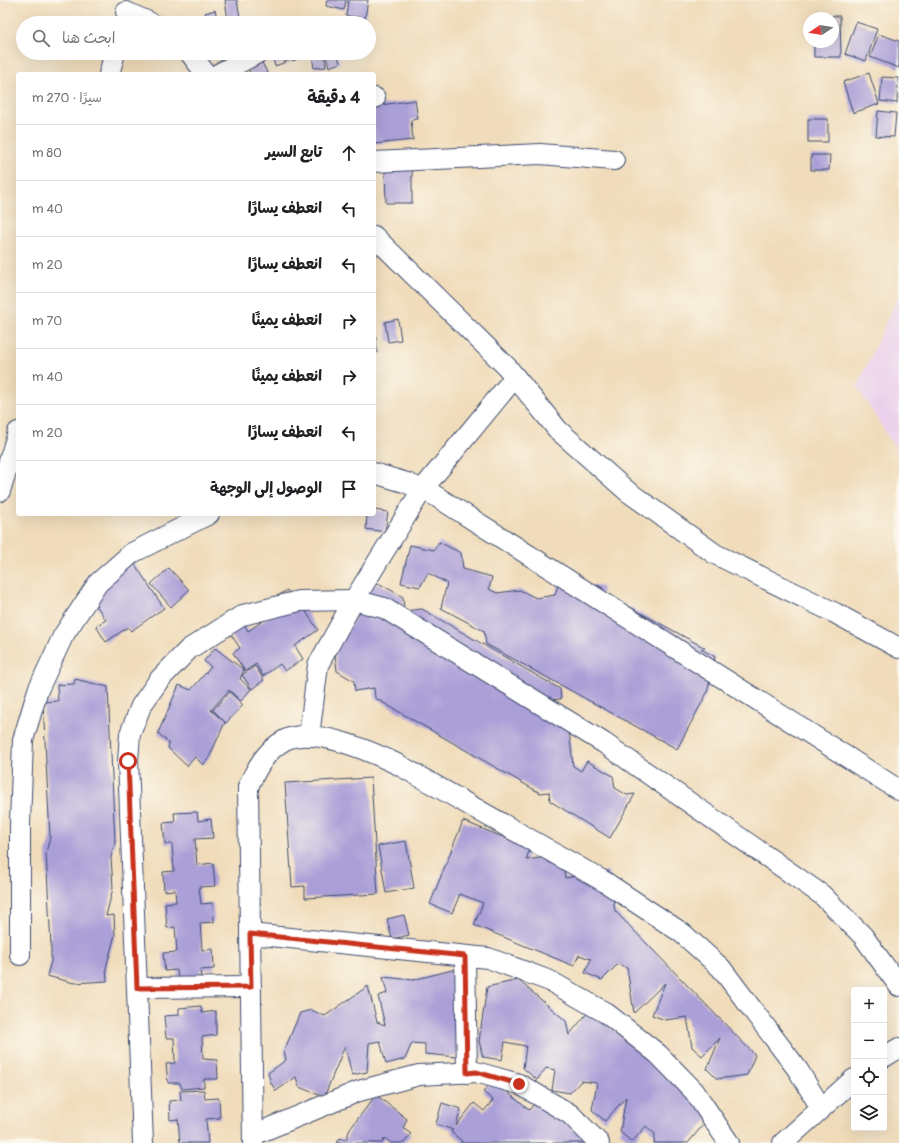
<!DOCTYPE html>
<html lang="ar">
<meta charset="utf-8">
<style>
:root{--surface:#fff;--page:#f6f6f6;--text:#202124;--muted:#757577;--line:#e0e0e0}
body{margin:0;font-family:Pangolin,"Playpen Sans Arabic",sans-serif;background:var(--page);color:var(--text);direction:rtl}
.controls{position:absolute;right:12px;bottom:12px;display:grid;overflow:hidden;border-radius:4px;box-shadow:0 4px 16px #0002}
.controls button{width:36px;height:36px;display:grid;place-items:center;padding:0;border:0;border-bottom:1px solid var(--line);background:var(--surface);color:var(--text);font:20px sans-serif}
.compass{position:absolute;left:803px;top:12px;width:36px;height:36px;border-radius:50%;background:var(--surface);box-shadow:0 4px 16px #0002;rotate:258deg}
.stop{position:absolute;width:12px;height:12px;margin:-9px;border:3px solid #c8321e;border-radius:50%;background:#fff}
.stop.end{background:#c8321e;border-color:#fff;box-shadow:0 1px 4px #0008}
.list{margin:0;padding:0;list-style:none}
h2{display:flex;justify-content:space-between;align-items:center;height:52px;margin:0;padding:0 16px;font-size:17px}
h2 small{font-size:13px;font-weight:400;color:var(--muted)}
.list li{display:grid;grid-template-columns:26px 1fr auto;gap:12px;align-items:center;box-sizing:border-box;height:56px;padding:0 16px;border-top:1px solid var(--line)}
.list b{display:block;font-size:15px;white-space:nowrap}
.list em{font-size:13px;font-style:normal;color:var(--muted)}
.icon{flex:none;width:22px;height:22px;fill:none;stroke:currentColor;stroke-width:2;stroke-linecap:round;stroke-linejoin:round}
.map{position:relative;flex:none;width:899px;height:1143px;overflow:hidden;direction:ltr}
.search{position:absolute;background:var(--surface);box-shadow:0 4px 16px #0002;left:16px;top:16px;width:360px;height:44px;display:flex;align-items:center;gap:10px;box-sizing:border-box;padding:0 14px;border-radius:22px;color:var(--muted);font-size:15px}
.panel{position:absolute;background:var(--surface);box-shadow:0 4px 16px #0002;left:16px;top:72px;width:360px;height:444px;border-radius:4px;direction:rtl}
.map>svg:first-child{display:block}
</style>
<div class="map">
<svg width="899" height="1143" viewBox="0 0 899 1143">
<rect width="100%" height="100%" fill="#fbf7ec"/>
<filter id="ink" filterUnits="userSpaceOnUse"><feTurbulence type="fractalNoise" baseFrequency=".025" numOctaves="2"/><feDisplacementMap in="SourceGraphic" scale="8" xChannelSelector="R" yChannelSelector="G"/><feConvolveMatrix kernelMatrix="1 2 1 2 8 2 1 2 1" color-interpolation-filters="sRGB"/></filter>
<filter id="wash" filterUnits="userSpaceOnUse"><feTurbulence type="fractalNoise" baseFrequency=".012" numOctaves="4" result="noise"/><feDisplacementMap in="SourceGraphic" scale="16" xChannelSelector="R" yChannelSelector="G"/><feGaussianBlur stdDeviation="0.9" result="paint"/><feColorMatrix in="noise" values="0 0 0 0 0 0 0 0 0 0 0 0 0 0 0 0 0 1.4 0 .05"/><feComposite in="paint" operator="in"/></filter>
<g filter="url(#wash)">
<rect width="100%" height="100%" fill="#f0dcba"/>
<path fill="#ebd1ec" d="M 899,294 L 899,454 L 857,387 Z"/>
<g id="blocks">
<g fill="#aa9fd7">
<path d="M 225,0 L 237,0 L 240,18 L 228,20 Z"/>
<path d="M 327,0 L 346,0 L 344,10 L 326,6 Z"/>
<path d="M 348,0 L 368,0 L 365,18 L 346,16 Z"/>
<path d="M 215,10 L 218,22 L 208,23 L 205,13 Z"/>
<path d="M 821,16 L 840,16 L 841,57 L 814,57 L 814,42 L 833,42 L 833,18 L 821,18 Z"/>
<path d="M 856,22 L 877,29 L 866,61 L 845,54 Z"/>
<path d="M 879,34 L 899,41 L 899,68 L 870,57 Z"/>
<path d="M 271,53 L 283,53 L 286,62 L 275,66 Z"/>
<path d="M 285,53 L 295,53 L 296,60 L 285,61 Z"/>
<path d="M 324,53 L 326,67 L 314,68 L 312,55 Z"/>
<path d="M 325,53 L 337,53 L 340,63 L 329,67 Z"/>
<path d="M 261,61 L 268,74 L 251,74 L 248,68 Z"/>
<path d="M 869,73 L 879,104 L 853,113 L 843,82 Z"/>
<path d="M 882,77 L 898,78 L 897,103 L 880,101 Z"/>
<path d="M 415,100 L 418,119 L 411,120 L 413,140 L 374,144 L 374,106 Z"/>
<path d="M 878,111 L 896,113 L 894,137 L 876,136 Z"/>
<rect x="808" y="119" width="20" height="23"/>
<path d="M 811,155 L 830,155 L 829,170 L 811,170 Z"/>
<path d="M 412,167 L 412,203 L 386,203 L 385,168 Z"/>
<path d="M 398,319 L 401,340 L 388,342 L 385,322 Z"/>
<path d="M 375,328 L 377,353 L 374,354 L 374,329 Z"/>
<path d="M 374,510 L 388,512 L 385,532 L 366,529 L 367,514 L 374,514 Z"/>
<path d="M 439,542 L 461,553 L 463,569 L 492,577 L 489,589 L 497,593 L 520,590 L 536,598 L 555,595 L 559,581 L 572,589 L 598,585 L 603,588 L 600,602 L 625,616 L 630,607 L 705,648 L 701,649 L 715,657 L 707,693 L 677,749 L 486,644 L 484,631 L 441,608 L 447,583 L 428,573 L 420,587 L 401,583 L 410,545 L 434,550 Z"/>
<path d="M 130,557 L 164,608 L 131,631 L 128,627 L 106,642 L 96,626 L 106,620 L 84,587 Z"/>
<path d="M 169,568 L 189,590 L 171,607 L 151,584 Z"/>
<path d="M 380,584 L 403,597 L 404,611 L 422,609 L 560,689 L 561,699 L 547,700 L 567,712 L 573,766 L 581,771 L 587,761 L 613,776 L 615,788 L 627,795 L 635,794 L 610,838 L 550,801 L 549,792 L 540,793 L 375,698 L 374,688 L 355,691 L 354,681 L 337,671 L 335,654 L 373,585 Z"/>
<path d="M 287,590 L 296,603 L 299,601 L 318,630 L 295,646 L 303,659 L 285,671 L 280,664 L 263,676 L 256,664 L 245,671 L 233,653 L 240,648 L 230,633 L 243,623 L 248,631 L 279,610 L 272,600 Z"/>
<path d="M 215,648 L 244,670 L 240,679 L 251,689 L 241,701 L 229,690 L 211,710 L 225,722 L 209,758 L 203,765 L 195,757 L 187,766 L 168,748 L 169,743 L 158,733 L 179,685 L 191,690 L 211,667 L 204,661 Z"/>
<path d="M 255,666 L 264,680 L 252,689 L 242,675 Z"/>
<path d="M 75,679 L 108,687 L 115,843 L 111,857 L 113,888 L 106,916 L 114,915 L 115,935 L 106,968 L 107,981 L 74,983 L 47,976 L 51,961 L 51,946 L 46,853 L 50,837 L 43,702 L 58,701 L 57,685 L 74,684 Z"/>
<path d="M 230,692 L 243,705 L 226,723 L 213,710 Z"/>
<path d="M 371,778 L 378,894 L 305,898 L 305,886 L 292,887 L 285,783 Z"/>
<path d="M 197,812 L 198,821 L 211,819 L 213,838 L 195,839 L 197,865 L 213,863 L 215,886 L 199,887 L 201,904 L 213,903 L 214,922 L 200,923 L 202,950 L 213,949 L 214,969 L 200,970 L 201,977 L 178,979 L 177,970 L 165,971 L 163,953 L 177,952 L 175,927 L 167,928 L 165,903 L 176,902 L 175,890 L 164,891 L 163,872 L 174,871 L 172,844 L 165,844 L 163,823 L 175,822 L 174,813 Z"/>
<path d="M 463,821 L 530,848 L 526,860 L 562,855 L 565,878 L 609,871 L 615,911 L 755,1055 L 747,1075 L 717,1079 L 707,1069 L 720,1038 L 702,1056 L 692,1047 L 687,1017 L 665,1020 L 652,1015 L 665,983 L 634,1013 L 627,968 L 618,964 L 602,980 L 585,973 L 591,959 L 579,955 L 574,966 L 474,925 L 483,903 L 460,894 L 452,913 L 430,904 Z"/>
<path d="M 406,841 L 414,888 L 386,893 L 378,846 Z"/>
<path d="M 404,915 L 409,935 L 392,939 L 387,919 Z"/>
<path d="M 460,968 L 464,978 L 457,1057 L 425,1054 L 425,1044 L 412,1043 L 405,1059 L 386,1064 L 380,1041 L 369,1043 L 367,1072 L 352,1075 L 345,1046 L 324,1097 L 299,1087 L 296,1077 L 276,1091 L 271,1083 L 268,1073 L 286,1060 L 284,1051 L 300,1013 L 311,1010 L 325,1016 L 368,986 L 377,1022 L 385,1025 L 378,996 L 387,993 L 383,977 L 413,980 Z"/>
<path d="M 518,980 L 566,1021 L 569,1035 L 590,1010 L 713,1113 L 688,1143 L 654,1143 L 655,1134 L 646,1126 L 632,1142 L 620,1132 L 626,1097 L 605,1121 L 592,1110 L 597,1083 L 581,1081 L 570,1093 L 552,1090 L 555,1070 L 546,1068 L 537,1080 L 523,1068 L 526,1046 L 505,1042 L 502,1060 L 483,1057 L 479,1041 L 487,987 Z"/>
<path d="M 201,1006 L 202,1013 L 216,1011 L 216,1035 L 202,1037 L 203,1059 L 217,1060 L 218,1079 L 204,1079 L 204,1087 L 182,1089 L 180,1083 L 168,1083 L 166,1064 L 175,1063 L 174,1038 L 166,1038 L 164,1016 L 179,1015 L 179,1008 Z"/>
<path d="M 493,1080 L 529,1110 L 537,1100 L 591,1143 L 460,1143 L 462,1141 L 451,1132 L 453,1130 L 436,1124 L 442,1103 L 461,1109 L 456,1126 L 474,1103 L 484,1111 L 493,1100 L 483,1092 Z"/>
<path d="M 204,1090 L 205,1099 L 219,1098 L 220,1118 L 206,1119 L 208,1143 L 180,1143 L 178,1119 L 170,1120 L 169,1101 L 181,1100 L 180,1091 Z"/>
<path d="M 376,1095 L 407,1119 L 403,1128 L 411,1134 L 404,1143 L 391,1143 L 385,1138 L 382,1143 L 336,1143 L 340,1138 L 346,1140 L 350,1129 Z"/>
</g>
</g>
</g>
<g filter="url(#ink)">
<use href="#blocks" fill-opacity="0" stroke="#3b496c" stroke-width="1"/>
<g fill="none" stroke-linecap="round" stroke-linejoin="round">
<g stroke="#3b496c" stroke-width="22">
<g id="minor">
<path d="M 126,12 L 151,23"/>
<path d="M 190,53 L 206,74"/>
<path d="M 109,74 L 115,53"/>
<path d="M 218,74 L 258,53"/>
<path d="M 374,98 L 375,98"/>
<path d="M 374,162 L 540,154 L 614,160"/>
<path d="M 374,236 L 507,367 L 558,430 L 627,491 L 715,554 L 835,613 L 899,648"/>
<path d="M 374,473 L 407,483 L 434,495 L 899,790"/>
<path d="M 0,491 L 18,432"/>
<path d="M 309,736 L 318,665 L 354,600 L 422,490 L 515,377"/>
<path d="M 250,934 L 488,958 L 550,981 L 606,1013 L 658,1054 L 694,1091 L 729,1143"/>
<path d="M 20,955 L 20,824 L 23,740 L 38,690 L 63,636 L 98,583 L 132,553 L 209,514"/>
<path d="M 465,956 L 467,1073"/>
<path d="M 137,988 L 251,987"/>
<path d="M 884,1057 L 899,1048"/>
<path d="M 253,1135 L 359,1091 L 419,1075 L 476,1072 L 519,1084 L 570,1114 L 599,1143"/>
<path d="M 143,1143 L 128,761 L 130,734 L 141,706 L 159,680 L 189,649 L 243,615 L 299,601 L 354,600 L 384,608 L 604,743 L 822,895 L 863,936 L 899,986"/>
<path d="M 253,1143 L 248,787 C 256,769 266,750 285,740 C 314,726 372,752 399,765 L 605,882 L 682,933 L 721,968 L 798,1070 L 821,1108"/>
<path d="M 783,1143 L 854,1079"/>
</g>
</g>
<use href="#minor" stroke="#fff" stroke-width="20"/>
</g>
</g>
<g fill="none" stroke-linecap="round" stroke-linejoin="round" filter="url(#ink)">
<path stroke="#c8321e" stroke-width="5" d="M 128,761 L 137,988 L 251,987 L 250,934 L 465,956 L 467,1073 L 476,1072 L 519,1084"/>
</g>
</svg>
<div class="controls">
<button>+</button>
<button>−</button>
<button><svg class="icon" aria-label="locate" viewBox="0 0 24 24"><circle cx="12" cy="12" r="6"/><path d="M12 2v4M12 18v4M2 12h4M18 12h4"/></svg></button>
<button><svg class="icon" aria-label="layers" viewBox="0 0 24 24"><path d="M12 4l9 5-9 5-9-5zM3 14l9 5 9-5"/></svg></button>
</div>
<svg class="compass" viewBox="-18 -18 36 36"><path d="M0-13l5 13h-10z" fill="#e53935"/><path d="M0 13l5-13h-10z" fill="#757577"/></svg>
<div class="stop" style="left:128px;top:761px"></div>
<div class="stop end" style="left:519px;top:1084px"></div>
<div class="search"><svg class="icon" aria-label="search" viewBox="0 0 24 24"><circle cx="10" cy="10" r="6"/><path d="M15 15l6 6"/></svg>ابحث هنا</div>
<section class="panel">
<h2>4 دقيقة<small>سيرًا · 270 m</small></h2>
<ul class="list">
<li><svg class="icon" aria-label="ahead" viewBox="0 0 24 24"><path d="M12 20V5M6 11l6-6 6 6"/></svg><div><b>تابع السير</b></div><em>80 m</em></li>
<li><svg class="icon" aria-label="left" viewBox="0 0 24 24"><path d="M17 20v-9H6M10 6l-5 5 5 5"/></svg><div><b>انعطف يسارًا</b></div><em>40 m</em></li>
<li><svg class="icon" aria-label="left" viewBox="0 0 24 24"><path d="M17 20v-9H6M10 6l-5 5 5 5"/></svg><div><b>انعطف يسارًا</b></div><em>20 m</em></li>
<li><svg class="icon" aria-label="right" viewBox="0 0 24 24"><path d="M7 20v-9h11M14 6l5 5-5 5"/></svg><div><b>انعطف يمينًا</b></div><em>70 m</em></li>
<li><svg class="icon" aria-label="right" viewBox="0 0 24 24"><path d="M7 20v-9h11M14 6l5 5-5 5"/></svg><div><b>انعطف يمينًا</b></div><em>40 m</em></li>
<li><svg class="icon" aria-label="left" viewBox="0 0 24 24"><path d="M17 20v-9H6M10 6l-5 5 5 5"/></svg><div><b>انعطف يسارًا</b></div><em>20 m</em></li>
<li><svg class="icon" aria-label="arrive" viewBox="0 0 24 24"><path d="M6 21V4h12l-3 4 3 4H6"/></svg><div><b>الوصول إلى الوجهة</b></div></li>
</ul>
</section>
</div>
